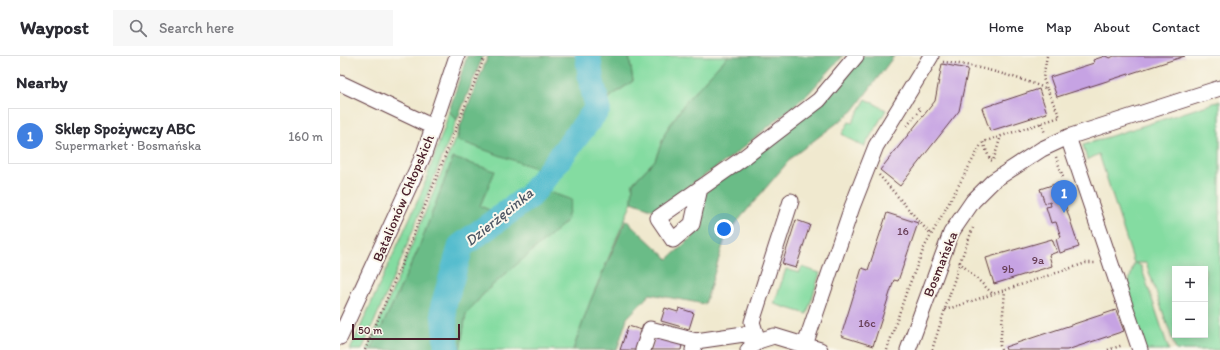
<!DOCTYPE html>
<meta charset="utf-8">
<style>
:root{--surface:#fff;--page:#f7f7f7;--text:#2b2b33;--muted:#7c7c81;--line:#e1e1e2;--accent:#b5179e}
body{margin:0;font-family:Itim,sans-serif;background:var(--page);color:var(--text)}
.controls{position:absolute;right:12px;bottom:12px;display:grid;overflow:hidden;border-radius:0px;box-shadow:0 2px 10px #0003}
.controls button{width:36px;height:36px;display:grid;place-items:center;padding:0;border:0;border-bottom:1px solid var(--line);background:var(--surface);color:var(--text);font:20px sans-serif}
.scale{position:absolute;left:12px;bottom:10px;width:108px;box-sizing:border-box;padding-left:4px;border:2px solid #4a1f2b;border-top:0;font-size:11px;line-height:14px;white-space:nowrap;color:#4a1f2b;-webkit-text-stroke:3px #fbf7ec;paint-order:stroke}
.you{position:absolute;left:384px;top:173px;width:14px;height:14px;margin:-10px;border:3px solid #fff;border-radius:50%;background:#1a73e8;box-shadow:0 0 0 6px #1a73e833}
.badge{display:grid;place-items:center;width:26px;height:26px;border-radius:50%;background:var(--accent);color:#fff;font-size:13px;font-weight:700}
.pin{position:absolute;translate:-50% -33px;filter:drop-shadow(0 1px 2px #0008)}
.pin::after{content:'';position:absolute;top:21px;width:14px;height:12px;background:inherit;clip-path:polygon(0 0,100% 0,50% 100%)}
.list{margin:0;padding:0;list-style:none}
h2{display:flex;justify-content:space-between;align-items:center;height:52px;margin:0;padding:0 16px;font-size:17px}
h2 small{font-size:13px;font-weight:400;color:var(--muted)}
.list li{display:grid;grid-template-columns:26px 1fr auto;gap:12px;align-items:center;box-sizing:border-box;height:56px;margin:0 8px 8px;padding:0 8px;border:1px solid var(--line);border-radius:0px}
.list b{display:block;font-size:15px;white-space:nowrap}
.list p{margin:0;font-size:13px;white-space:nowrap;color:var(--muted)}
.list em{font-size:13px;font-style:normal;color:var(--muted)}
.icon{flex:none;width:22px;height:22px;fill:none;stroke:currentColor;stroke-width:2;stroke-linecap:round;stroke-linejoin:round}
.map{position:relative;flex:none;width:880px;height:294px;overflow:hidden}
header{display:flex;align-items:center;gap:24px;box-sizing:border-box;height:56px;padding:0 20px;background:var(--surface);border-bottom:1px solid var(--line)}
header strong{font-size:19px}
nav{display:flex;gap:22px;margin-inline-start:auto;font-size:14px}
.search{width:280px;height:36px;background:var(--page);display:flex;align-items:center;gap:10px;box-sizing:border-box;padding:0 14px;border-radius:0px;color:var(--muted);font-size:15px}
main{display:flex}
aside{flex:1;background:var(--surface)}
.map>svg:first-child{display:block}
</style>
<header>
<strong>Waypost</strong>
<div class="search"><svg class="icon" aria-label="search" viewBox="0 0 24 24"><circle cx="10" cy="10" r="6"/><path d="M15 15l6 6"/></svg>Search here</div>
<nav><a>Home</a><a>Map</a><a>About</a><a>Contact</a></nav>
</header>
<main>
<aside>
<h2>Nearby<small></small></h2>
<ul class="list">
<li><span class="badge" style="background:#3f7fe0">1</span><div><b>Sklep Spożywczy ABC</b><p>Supermarket · Bosmańska</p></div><em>160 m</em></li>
</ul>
</aside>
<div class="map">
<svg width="880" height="294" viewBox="0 0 880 294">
<rect width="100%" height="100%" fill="#fbf7ec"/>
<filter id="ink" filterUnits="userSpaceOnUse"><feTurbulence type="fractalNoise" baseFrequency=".025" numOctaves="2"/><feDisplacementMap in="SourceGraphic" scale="8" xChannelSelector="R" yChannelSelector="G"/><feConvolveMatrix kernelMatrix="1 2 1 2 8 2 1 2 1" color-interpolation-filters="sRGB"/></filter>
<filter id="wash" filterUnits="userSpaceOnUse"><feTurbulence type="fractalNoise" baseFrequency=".012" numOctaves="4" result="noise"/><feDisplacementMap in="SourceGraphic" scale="16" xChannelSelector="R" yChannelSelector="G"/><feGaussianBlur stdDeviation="0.9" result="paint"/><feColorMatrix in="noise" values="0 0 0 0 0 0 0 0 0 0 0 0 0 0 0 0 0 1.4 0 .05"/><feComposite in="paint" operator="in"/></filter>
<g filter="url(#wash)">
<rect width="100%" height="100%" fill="#f0e9cf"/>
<g fill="#84dca1" stroke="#677e66" fill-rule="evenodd">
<path d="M 289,0 L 388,0 L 347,44 L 326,75 L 315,104 L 293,127 L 292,146 L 250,246 L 233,294 L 120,294 L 126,258 L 147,234 L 182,203 L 186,128 L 154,157 L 140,150 L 113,102 L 78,194 L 31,294 L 27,294 L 65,206 L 121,68 L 117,84 L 248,82 L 270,41 L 293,25 Z"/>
<path d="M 526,43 L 546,54 L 524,91 L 502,78 L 509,66 L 512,67 Z"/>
<path d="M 880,45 L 880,294 L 836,294 L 806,207 L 795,207 L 801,210 L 829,294 L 804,294 L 786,237 L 794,207 L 759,98 L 747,104 L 743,89 ZM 835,213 L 865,213 L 865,279 L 835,279 Z"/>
<path d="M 109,55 L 117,64 L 61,204 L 22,294 L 10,294 L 82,135 L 105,70 Z"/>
<path d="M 462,211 L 480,217 L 467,258 L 434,248 L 446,213 L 459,217 Z"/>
</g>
<g fill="#6bbc87" stroke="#5a6e59">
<path d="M 127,0 L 143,0 L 117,64 L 109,55 Z"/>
<path d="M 148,0 L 289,0 L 293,25 L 270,41 L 248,82 L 220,121 L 117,84 L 121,68 Z"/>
<path d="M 388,0 L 503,0 L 467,39 L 390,102 L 314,154 L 292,146 L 293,127 L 315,104 L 326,75 L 347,44 Z"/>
<path d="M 520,0 L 554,0 L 513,55 L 452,101 L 386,179 L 365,248 L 310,238 L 287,262 L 277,294 L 233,294 L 250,246 L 286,164 L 328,203 L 362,172 L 365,137 Z"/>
<path d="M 113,102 L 155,115 L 140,150 L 154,156 L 186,128 L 232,144 L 226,166 L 147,234 L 126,258 L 120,294 L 31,294 L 78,194 Z"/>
</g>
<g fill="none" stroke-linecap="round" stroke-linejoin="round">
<path stroke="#52bcce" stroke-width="26" d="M 107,294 L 103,251 L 121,190 L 190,140 L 258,52 L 251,24 L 248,0"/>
</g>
<g id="blocks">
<g fill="#c6a3e3">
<path d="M 765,0 L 770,2 L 774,0 L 845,0 L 717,41 L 710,21 L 754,7 L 753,4 Z"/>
<path d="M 602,8 L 628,13 L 619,55 L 560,130 L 540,114 L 595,45 Z"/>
<path d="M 699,33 L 707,57 L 650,75 L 642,52 Z"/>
<path d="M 718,127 L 739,191 L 720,197 L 716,183 L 721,181 L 716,166 L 711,167 L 706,151 L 711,150 L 710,146 L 705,148 L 700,133 Z"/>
<path d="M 547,157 L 578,167 L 558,225 L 554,224 L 533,290 L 501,280 L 522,212 L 528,214 Z"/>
<path d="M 456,164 L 470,169 L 456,212 L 442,208 Z"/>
<path d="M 712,183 L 717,196 L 709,199 L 712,210 L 654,228 L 646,202 Z"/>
<path d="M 325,252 L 338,256 L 339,252 L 354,257 L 349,273 L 321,265 Z"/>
<path d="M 776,254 L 784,275 L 727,294 L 666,294 L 665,291 Z"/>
<path d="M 288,270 L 302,274 L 296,294 L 280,294 Z"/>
<path d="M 315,281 L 342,289 L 341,294 L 311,294 Z"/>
</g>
</g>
</g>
<g filter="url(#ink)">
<use href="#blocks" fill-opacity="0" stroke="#633d44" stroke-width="1"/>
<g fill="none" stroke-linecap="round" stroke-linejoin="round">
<g stroke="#633d44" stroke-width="17">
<g id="minor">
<path d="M 0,27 L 93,71"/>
<path d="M 728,81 L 800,294"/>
<path d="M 360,132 L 352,168 L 333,184 L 318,162 L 402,103 L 479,44 L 516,0"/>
<path d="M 0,281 L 84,98 L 117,0"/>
<path d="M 356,285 L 404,278 L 418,285"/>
<path d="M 418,285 L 412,266 L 451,145"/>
<path d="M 465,289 L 512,151 L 536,90 L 591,0"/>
<path d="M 303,294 L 310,273 L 356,285 L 353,294"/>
<path d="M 408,294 L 418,285 L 434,280 L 480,294"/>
<path d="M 568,294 L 611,177 L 633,145 L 653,125 L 702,93 L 728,81 L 880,32"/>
</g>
</g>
<g stroke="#633d44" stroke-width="2.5" stroke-dasharray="1 3" stroke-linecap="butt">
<path d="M 707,0 L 703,22 L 707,33"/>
<path d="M 603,6 C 632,8 681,22 707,33 L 720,61 L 643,86 L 650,104 L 653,105 L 661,80"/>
<path d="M 701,67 L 705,77"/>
<path d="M 567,70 L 581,53 L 576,50"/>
<path d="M 716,101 L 723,121"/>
<path d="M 539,119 L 591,179"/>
<path d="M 619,206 L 653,238"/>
<path d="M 605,254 L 746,207 L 757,207"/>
<path d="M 25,294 L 63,205 L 145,0"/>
<path d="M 547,294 L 566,237 L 584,192 L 642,87"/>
<path d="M 592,294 L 620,206 L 633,172"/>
<path d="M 661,294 L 660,290 L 665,235"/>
<path d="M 768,294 L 783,289"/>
</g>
<use href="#minor" stroke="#fff" stroke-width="15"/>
</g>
</g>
<g text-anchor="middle" stroke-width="4" stroke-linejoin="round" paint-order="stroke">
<g font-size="12" fill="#694059">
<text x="563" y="179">16</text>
<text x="698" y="208">9a</text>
<text x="668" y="217">9b</text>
<text x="527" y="271">16c</text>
</g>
<g font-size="14" fill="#4a1f2b" stroke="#fbf7ec">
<text transform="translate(63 142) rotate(-67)" y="5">Batalionów Chłopskich</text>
<text transform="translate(600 208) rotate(-68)" y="5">Bosmańska</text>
</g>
<g font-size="15" font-style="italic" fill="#4d5664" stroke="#fbf7ec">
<text transform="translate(159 161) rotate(-39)" y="5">Dzierżęcinka</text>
</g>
</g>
</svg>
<div class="controls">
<button>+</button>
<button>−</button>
</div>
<div class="scale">50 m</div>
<div class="you"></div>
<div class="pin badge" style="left:724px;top:157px;background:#3f7fe0">1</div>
</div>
</main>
